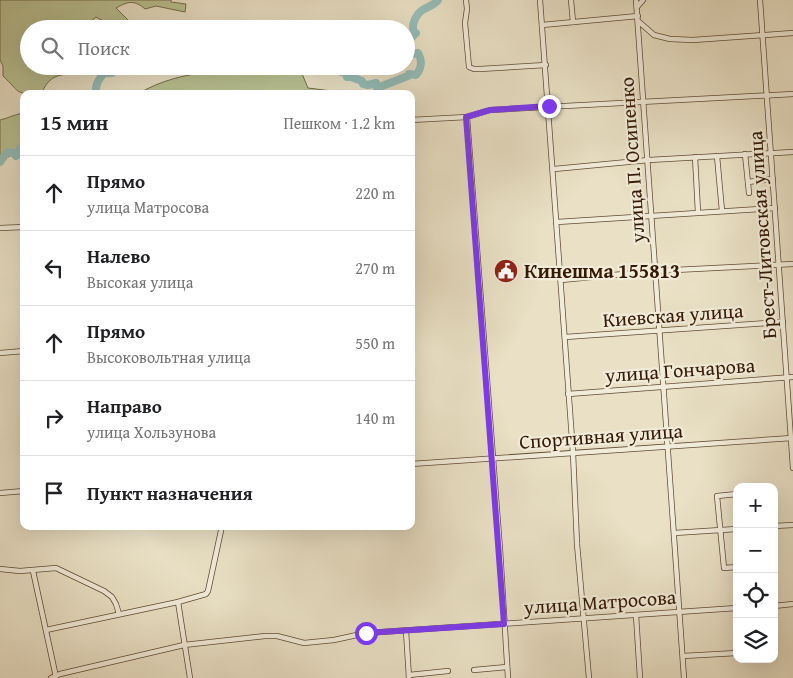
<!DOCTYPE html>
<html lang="ru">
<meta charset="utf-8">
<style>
:root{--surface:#fff;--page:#f6f6f6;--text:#202124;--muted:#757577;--line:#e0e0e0}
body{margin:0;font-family:"Gentium Book Plus",serif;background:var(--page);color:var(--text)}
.controls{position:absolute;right:15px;bottom:15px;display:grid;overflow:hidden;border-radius:10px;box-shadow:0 5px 20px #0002}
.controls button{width:45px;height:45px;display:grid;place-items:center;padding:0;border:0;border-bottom:1px solid var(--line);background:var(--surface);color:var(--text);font:25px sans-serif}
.stop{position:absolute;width:15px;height:15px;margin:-11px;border:4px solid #7c3aed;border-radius:50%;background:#fff}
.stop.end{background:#7c3aed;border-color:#fff;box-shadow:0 1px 5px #0008}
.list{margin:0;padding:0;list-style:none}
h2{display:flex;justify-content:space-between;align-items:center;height:65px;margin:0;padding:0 20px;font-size:21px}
h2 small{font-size:16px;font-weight:400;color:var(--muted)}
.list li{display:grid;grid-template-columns:32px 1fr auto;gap:15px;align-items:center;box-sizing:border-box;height:75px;padding:0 20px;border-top:1px solid var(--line)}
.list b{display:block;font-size:19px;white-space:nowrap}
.list p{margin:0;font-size:16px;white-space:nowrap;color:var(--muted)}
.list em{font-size:16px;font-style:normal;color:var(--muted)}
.icon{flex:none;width:28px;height:28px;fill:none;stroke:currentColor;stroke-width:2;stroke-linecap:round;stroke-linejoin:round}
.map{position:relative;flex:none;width:793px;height:678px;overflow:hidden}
.search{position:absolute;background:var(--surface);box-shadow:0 5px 20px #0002;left:20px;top:20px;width:395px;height:55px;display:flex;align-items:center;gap:12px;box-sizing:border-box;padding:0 18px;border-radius:28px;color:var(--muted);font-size:19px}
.panel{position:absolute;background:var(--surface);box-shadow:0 5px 20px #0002;left:20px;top:90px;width:395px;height:440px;border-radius:10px}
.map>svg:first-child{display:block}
</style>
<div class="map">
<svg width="793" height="678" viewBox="0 0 793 678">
<rect width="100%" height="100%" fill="#e9e0c5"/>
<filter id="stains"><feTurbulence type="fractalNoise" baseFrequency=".004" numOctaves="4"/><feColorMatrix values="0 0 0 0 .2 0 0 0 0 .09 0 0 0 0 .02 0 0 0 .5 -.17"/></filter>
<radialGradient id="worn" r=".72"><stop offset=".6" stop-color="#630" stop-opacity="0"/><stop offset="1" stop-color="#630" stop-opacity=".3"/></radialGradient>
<g fill="#bac192" stroke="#776d4b">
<path d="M 0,0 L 171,0 L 171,2 L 186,4 L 185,12 L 156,6 L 145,9 C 135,0 128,1 116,8 L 128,20 L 130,29 L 106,29 L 103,21 L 96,17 L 90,22 L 90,29 L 29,29 L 29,66 L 77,66 C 72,76 63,73 55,77 C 48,80 44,88 41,94 C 14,94 21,93 3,76 L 3,66 L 0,60 Z"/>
<path d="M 300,69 L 308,88 L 332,91 L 335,94 L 138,94 C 183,66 249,69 300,69 Z"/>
<path d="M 24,113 L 24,149 L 0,161 L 0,120 C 9,118 15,114 24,113 Z"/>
</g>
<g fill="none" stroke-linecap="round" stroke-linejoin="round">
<g stroke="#97bdb7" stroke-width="8">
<path d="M 336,66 L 341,72 L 346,73 L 347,77 L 351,77 L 362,81 L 363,84 L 368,85 L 376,83 L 377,88 L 408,76 L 409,74 L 416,75 C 421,69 423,61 418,53 L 412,54 L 409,51 L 409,40 L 416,33 L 414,32 C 412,26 413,25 415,19 C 421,6 431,9 438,0"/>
<path d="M 96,94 C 95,85 98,80 104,73 L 112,73 L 119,66"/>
<path d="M 0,162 L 7,152 L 14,153 L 16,156 L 19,154 L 20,148 L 24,147"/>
</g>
<g stroke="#614b34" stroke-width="6">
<g id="minor">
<path d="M 466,0 L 467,9 L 465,23 L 469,67 L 474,69 L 480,69 L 546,65"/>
<path d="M 540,0 L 573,453 L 577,544 L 589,678"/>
<path d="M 571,0 L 573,22"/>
<path d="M 636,0 L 684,678"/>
<path d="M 760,0 L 793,468"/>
<path d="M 637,7 L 643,0"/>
<path d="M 638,21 L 654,35 L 670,39 L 693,40 L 793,33"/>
<path d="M 542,25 L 638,16"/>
<path d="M 467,117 L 500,549 L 508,678"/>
<path d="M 411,120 L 467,117 L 490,110 L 793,94"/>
<path d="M 745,154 L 749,193"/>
<path d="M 717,156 L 722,211"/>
<path d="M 695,157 L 698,212"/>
<path d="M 554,169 L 649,160 L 793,152"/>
<path d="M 748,182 L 773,179"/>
<path d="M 557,222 L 775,208"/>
<path d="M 0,228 L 24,227"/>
<path d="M 561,280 L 655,271 L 793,264"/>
<path d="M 565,337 L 783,322"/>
<path d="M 0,353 L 24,351"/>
<path d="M 568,394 L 793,377"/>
<path d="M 411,464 L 792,438"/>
<path d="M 0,493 L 24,491"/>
<path d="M 737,494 L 717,496 L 724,568 L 737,567"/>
<path d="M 774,526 L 793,525"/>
<path d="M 674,533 L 737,529"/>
<path d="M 0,569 L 20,571 L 56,568 L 104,591 L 112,597 L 116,604 L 119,614"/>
<path d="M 33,571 L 56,677"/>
<path d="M 178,602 L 190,678"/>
<path d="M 774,606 L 793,604"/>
<path d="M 636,615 L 640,678"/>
<path d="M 46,630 L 178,602 L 206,594 L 208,591 L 222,526"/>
<path d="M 406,631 L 409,678"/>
<path d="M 683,656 L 737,653"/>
<path d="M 474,670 L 507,667"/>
<path d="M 409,675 L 448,671"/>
<path d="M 51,678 L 60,674 L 184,645 L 265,636 L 277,636 L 304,643 L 334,640 L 366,633 L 737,608"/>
</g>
</g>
<use href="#minor" stroke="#f1ebd9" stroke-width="4.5"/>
</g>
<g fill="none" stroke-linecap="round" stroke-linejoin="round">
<path stroke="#7c3aed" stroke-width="6" d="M 366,633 L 504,624 L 466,117 L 490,110 L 549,106"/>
</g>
<defs>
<g id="civic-disc" transform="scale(1.25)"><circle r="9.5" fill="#8f2418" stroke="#f1ebd9"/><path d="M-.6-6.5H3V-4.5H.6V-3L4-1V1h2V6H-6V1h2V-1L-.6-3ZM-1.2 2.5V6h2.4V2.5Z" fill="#fff"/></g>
</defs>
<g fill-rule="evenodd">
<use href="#civic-disc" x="506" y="271"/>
</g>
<g text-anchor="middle" stroke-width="4.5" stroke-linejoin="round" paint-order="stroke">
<g font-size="20" fill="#341904" stroke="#f1ebd9">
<text transform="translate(632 160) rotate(-94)" y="7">улица П. Осипенко</text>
<text transform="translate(762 235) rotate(-94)" y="7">Брест-Литовская улица</text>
<text transform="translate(673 315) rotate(-4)" y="7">Киевская улица</text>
<text transform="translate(680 370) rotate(-4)" y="7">улица Гончарова</text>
<text transform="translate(601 436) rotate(-4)" y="7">Спортивная улица</text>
<text transform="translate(600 602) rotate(-4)" y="7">улица Матросова</text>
</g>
<g font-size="20" font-weight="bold" fill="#341904" stroke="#f1ebd9" text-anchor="start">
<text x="524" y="278">Кинешма 155813</text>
</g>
</g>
<rect width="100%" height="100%" filter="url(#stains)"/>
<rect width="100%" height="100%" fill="url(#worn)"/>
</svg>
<div class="controls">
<button>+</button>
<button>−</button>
<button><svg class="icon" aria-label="locate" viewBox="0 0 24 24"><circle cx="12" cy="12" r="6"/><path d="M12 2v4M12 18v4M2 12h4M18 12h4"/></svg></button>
<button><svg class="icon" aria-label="layers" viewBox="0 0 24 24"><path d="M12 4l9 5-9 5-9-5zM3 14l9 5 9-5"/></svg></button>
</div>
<div class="stop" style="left:366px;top:633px"></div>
<div class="stop end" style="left:549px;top:106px"></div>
<div class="search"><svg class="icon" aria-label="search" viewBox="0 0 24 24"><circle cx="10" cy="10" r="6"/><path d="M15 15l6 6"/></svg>Поиск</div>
<section class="panel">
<h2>15 мин<small>Пешком · 1.2 km</small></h2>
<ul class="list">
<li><svg class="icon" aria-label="ahead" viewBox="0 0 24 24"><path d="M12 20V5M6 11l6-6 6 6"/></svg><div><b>Прямо</b><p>улица Матросова</p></div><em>220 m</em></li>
<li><svg class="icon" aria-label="left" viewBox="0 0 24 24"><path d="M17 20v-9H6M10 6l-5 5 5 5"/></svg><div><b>Налево</b><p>Высокая улица</p></div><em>270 m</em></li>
<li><svg class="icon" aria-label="ahead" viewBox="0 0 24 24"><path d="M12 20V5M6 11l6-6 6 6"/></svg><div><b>Прямо</b><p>Высоковольтная улица</p></div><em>550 m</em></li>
<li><svg class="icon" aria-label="right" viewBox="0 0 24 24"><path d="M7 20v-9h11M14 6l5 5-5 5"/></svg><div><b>Направо</b><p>улица Хользунова</p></div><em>140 m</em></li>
<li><svg class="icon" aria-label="arrive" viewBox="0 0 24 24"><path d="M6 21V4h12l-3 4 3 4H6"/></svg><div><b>Пункт назначения</b></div></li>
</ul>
</section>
</div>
